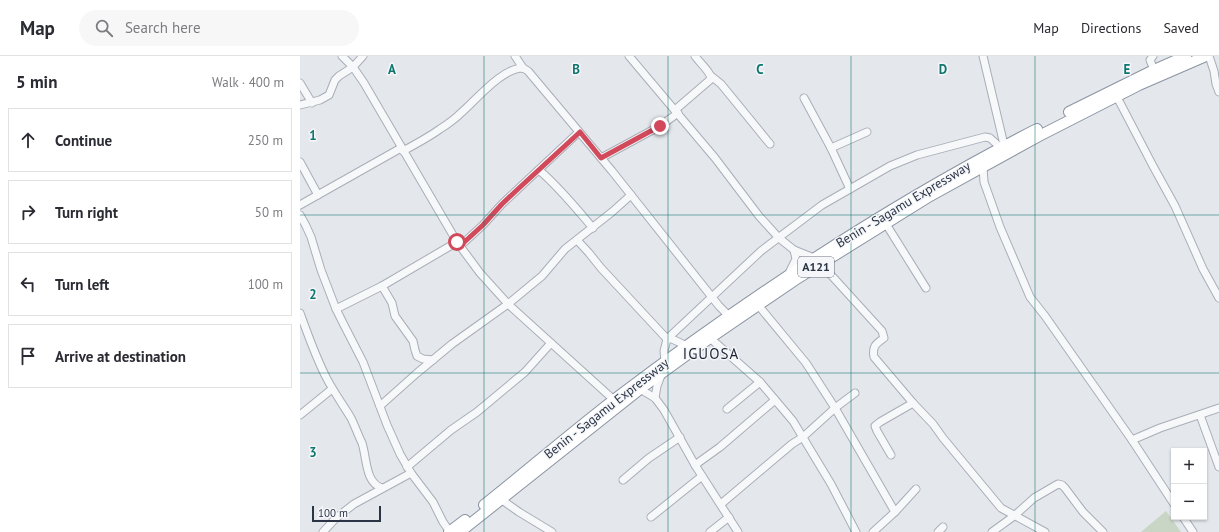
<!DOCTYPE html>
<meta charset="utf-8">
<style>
:root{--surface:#fff;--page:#f7f7f7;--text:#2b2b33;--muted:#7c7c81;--line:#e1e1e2}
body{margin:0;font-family:"PT Sans",sans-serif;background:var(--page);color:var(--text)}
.controls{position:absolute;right:12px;bottom:12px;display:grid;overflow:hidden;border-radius:0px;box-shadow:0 1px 3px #0004}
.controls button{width:36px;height:36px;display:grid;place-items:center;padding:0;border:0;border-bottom:1px solid var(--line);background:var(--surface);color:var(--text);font:20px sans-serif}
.scale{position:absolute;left:12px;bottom:10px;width:69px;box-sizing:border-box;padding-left:4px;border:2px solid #2b3445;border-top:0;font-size:11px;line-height:14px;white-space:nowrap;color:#2b3445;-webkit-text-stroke:3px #f4f6f9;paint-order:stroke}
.stop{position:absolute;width:12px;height:12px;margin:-9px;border:3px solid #d1495b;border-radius:50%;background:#fff}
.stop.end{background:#d1495b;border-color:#fff;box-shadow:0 1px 4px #0008}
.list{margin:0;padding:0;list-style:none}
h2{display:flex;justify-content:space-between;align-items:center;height:52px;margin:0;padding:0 16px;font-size:17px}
h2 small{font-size:13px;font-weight:400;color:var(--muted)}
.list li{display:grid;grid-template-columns:26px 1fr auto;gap:12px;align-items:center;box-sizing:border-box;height:64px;margin:0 8px 8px;padding:0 8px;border:1px solid var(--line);border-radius:0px}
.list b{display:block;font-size:15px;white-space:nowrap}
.list em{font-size:13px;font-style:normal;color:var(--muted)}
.icon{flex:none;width:22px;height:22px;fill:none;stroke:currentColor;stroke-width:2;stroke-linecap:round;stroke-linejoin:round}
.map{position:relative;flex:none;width:919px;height:476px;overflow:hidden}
header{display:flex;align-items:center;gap:24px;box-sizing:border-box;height:56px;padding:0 20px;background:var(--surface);border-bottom:1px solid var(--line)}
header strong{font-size:19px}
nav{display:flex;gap:22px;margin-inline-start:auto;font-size:14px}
.search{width:280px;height:36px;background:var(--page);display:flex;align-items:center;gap:10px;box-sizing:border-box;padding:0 14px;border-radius:22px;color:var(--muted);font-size:15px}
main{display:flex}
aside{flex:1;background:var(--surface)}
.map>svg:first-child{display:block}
</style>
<header>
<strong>Map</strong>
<div class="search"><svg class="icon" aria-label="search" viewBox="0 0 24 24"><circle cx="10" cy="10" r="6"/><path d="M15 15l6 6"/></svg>Search here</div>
<nav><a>Map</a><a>Directions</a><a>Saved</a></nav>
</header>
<main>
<aside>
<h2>5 min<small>Walk · 400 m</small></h2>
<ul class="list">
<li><svg class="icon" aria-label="ahead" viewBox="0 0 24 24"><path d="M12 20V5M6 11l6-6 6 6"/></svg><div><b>Continue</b></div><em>250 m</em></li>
<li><svg class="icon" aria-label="right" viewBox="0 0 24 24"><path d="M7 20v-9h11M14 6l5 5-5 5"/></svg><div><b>Turn right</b></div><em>50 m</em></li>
<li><svg class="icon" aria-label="left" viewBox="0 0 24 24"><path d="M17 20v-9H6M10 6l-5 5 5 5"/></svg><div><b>Turn left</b></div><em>100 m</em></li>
<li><svg class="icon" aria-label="arrive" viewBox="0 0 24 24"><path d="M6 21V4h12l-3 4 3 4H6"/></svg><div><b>Arrive at destination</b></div></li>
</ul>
</aside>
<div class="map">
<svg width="919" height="476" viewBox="0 0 919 476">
<rect width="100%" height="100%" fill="#e4e7ec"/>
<path fill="#c9d6c5" d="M 866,455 L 881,476 L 841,476 Z"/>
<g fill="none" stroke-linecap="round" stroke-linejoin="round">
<g stroke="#a9aeb7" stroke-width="9">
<g id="minor">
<path d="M 63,0 L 53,11 L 64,27 L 157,186 L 180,217 L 208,248 L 314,344 L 314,348"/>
<path d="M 215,0 L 223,12"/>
<path d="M 329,0 L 415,102 L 459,160 L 479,182 L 494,194 L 514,202"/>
<path d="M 683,0 L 705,93"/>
<path d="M 853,0 L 850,4 L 854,14"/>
<path d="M 909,0 L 914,15 L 916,28 L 919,36"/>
<path d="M 411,20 L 421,28 L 470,88"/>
<path d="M 0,27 L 12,47"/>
<path d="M 817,41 L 853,110 L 875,150 L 903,213 L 919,242"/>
<path d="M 504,42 L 531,92 L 550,133"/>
<path d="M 0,49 L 20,44 L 29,39 L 35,24 L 39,20 L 53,11 L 42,0"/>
<path d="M 375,54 L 411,23 C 411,16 399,6 395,0"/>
<path d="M 531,92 L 567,76"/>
<path d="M 103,95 C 116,88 129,81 140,73 C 148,68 156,62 162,56 C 177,43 202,12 223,12 L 228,15 L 312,115 L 419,250 L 429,260"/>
<path d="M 301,102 L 360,70 L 378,57"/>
<path d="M 0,106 L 18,139"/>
<path d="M 683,111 L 684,126 L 700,171 L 730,241 L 745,260 L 832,384 L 874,448"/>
<path d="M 239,114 C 259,131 275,151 293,172"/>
<path d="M 0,149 L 101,92"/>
<path d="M 0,159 L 6,170 L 11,181 L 21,214 L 36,253 L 44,269 L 63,306 L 87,369 L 100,398 L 111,417 L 133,446 L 143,466 L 150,476"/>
<path d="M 586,168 L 626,232"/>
<path d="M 277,184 L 289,197 L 301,212 L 367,283 L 372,283 L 387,290"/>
<path d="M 160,190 L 183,169 L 202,148 L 218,133 L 279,76"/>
<path d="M 521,208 L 582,275 L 584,282 C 576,288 572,290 574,301 L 613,347 L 633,368 L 643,382 L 701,452 L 745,476"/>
<path d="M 488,219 L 496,203 L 494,194"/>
<path d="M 82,230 L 92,247 L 95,260 L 113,285 L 115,294 L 117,300 L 123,303 L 133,304"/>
<path d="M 458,249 L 506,307 L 535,352 L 555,337"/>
<path d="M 36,253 L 82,230 L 157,186"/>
<path d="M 0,257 C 8,279 16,302 27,323 C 34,336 43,349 51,362 C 55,370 58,379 62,387 C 67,402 65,427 82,432"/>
<path d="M 410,282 L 460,326 L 493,365 L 531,428 L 556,476"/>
<path d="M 365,306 L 364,295 L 367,283 L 461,195 L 522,149 L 590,110 L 617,99 L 685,81 L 690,82 L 701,92"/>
<path d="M 340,333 L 355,342 L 364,354 L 395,409 L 438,476"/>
<path d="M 355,342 L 357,330 L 362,317"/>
<path d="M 80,350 L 117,317 L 152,288 L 208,248 L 242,220 L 265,193 L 312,156 L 331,139"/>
<path d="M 427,353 L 460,326"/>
<path d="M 0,359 L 32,333"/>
<path d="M 900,359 L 919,411"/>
<path d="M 832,384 L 860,372 L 919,352"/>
<path d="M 591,399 L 577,375 L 575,370 L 580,366 L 613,347"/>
<path d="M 395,409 L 420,391 L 475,344"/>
<path d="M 107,411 L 151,374 L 177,356 L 225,316 L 251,287"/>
<path d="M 323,424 L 349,402 L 380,381"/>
<path d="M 202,444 L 219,456 L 252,476"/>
<path d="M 421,448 L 492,388 L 503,381 L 535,352 L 595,456"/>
<path d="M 351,461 L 402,420"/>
<path d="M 883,461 L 893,476"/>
<path d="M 23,476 L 36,462 L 54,448 L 111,417"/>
<path d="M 410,476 L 429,461"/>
<path d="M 573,476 L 595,456 L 616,433"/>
<path d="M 638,476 L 643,471"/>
<path d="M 692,476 L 714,460 L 734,442 L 758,428 L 762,429 L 765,432 L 783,456 L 803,476"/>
</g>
</g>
<g stroke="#8b94a3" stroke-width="12">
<g id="highway">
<path d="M 769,56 L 854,14 L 886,0"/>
<path d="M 184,449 C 228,414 271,377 315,343 C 448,242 588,149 737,73"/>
<path d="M 149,476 L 165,464"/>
<path d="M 160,476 L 340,333 L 410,282 L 495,224 L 630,140 L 739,80 L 839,29 L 906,0"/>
</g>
</g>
<use href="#minor" stroke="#f7f8fa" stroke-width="7"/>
<use href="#highway" stroke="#fff" stroke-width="10"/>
</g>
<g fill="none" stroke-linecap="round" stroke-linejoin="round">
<path stroke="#d1495b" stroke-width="5" d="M 157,186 L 160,190 L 183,169 L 202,148 L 218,133 L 280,76 L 301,102 L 360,70"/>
</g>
<path fill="none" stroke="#0f766e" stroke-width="1" stroke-opacity="0.55" d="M 184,0 L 184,476M 368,0 L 368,476M 551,0 L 551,476M 735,0 L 735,476M 0,159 L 919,159M 0,317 L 919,317"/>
<g text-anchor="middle" stroke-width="3" stroke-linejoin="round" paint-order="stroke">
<rect fill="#f4f6f9" stroke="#676e7b" stroke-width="1" x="498" y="201" width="36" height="20" rx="3"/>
<g font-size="12" font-weight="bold" fill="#2b3445">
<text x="516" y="215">A121</text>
</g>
<g font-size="13" fill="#2b3445" stroke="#f4f6f9">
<text transform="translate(603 148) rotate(-31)" y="5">Benin - Sagamu Expressway</text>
<text transform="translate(306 352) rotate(-38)" y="5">Benin - Sagamu Expressway</text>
</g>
<g font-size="15" letter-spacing="1" fill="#1d2536" stroke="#f4f6f9">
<text x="411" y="303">IGUOSA</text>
</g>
</g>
<g font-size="13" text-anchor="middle" font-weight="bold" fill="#0f766e" stroke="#f4f6f9" stroke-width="3" stroke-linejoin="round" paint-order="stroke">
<text x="92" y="18">A</text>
<text x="276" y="18">B</text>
<text x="460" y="18">C</text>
<text x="643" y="18">D</text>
<text x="827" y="18">E</text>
<text x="13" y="84">1</text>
<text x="13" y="243">2</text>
<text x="13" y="401">3</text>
</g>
</svg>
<div class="controls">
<button>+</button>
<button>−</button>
</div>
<div class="scale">100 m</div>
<div class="stop" style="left:157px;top:186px"></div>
<div class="stop end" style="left:360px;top:70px"></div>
</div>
</main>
